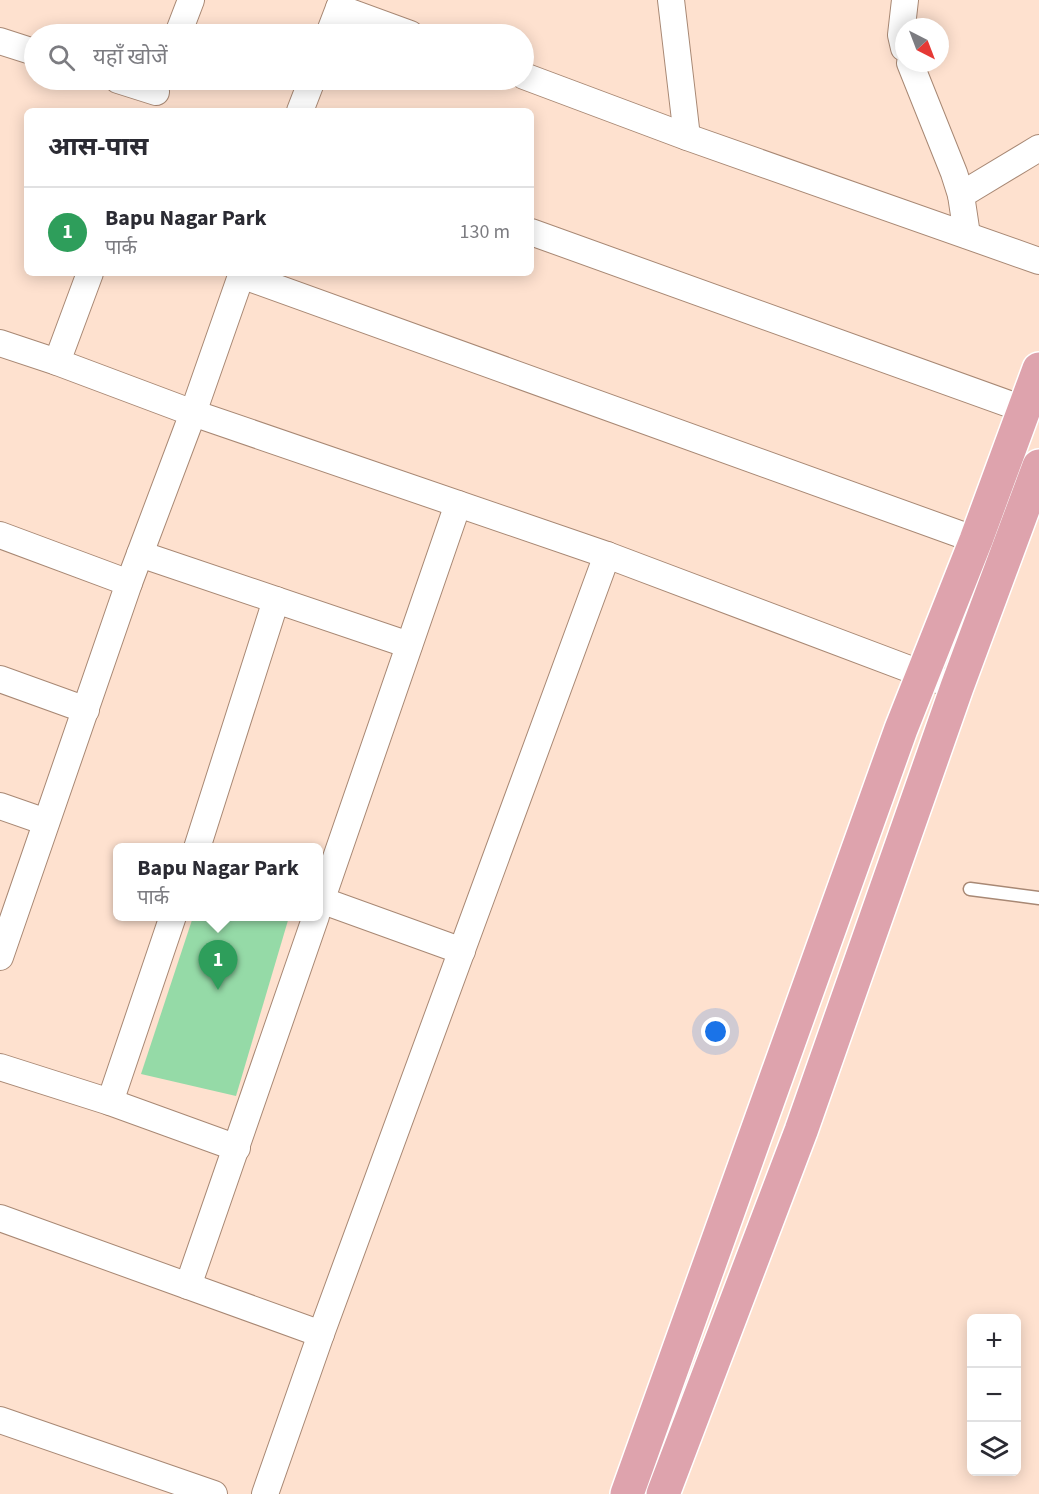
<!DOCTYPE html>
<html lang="hi">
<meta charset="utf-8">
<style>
:root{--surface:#fff;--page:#f7f7f7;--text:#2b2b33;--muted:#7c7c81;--line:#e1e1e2;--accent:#387d71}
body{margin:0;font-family:"Source Sans 3","Noto Sans Devanagari",sans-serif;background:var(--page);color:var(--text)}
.controls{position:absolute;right:18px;bottom:18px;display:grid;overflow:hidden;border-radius:9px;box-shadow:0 3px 15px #0003}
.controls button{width:54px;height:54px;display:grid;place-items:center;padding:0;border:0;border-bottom:2px solid var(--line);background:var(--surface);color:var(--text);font:30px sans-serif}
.compass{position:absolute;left:895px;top:18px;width:54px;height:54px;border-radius:50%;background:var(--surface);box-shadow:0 3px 15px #0003;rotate:138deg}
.you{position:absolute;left:716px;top:1032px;width:21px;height:21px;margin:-15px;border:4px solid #fff;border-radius:50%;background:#1a73e8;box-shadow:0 0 0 9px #1a73e833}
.badge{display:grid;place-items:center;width:39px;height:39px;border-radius:50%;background:var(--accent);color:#fff;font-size:20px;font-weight:700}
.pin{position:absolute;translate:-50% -50px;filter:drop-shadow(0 2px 3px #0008)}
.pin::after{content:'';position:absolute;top:32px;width:21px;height:18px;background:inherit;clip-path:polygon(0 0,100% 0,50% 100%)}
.popup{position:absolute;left:113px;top:843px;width:210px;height:78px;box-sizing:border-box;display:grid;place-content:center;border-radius:9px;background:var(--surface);filter:drop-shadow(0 2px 4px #0005);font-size:20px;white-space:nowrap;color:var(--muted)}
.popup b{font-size:22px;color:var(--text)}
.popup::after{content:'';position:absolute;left:50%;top:100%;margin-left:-12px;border:12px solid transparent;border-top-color:var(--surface)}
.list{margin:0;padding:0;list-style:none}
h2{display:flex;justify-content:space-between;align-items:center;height:78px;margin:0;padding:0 24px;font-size:26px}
h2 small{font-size:20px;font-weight:400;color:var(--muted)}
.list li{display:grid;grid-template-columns:39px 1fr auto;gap:18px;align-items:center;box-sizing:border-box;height:90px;padding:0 24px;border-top:2px solid var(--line)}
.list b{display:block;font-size:22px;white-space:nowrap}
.list p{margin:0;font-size:20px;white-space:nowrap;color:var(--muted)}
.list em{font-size:20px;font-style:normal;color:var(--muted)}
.icon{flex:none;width:33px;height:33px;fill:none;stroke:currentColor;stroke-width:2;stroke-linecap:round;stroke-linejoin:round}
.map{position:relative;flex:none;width:1039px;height:1494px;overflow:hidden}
.search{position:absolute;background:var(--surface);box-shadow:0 3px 15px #0003;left:24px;top:24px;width:510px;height:66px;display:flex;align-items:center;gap:15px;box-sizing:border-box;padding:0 21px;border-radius:33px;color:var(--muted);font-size:22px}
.panel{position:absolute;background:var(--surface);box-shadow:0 3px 15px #0003;left:24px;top:108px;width:510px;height:168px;border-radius:9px}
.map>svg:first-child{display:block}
</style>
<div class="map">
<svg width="1039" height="1494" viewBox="0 0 1039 1494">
<rect width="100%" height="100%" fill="#fee1cf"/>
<path fill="#95daa7" d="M 193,917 L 289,917 L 236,1096 L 141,1074 Z"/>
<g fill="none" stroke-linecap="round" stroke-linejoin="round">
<g stroke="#a88874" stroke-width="15">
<path id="lane" d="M 970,889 L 1039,898"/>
</g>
<g stroke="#a88874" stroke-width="28">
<g id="street">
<path d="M 671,0 L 687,137"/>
<path d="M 339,8 L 410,34"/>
<path d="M 178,34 L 191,0"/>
<path d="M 329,34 L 342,0"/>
<path d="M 0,41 L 34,52"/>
<path d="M 904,48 L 901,35 L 905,0"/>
<path d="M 910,63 L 954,173 L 961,195 L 967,235"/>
<path d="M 524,76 L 687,137 L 1039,261"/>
<path d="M 118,80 L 156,92"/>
<path d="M 300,111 L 312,80"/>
<path d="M 961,195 L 1039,148"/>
<path d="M 531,232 L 1023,409"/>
<path d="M 90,273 L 57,362 L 193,413 L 607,555 L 957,687"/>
<path d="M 241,275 L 976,540"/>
<path d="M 0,343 L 57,362"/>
<path d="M 0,535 L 129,583"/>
<path d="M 140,554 L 409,645"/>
<path d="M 0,679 L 86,710"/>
<path d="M 0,806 L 46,822"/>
<path d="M 197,848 L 276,600"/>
<path d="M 318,899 L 462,951"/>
<path d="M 318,910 L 458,504"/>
<path d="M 0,957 L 129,583 L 193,413 L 242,273"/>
<path d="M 0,1067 L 110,1102 L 237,1148"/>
<path d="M 110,1102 L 173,916"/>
<path d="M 0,1218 L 321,1334"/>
<path d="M 188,1286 L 316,916"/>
<path d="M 0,1420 L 214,1494"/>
<path d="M 265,1494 L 321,1334 L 607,555"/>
</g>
</g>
<g stroke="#fff" stroke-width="36">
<g id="primary">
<path d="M 627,1494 L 901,729 L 976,540 L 1039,369"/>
<path d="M 663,1494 L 801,1131 L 957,687 L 1039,466"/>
</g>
</g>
<use href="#lane" stroke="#fff" stroke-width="12"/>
<use href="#street" stroke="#fff" stroke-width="26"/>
<use href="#primary" stroke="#dea3ad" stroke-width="33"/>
</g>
</svg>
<div class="controls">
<button>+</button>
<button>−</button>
<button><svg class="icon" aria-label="layers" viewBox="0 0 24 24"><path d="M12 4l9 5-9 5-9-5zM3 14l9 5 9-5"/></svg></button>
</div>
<svg class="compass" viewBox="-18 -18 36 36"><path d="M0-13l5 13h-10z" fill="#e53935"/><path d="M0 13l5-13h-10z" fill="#7c7c81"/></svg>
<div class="you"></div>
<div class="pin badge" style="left:218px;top:990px;background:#2e9e5b">1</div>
<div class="popup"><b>Bapu Nagar Park</b>पार्क</div>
<div class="search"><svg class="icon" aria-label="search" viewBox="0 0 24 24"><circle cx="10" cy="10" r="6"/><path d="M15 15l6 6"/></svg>यहाँ खोजें</div>
<section class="panel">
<h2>आस-पास<small></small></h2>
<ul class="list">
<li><span class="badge" style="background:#2e9e5b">1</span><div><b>Bapu Nagar Park</b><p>पार्क</p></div><em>130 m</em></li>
</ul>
</section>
</div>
